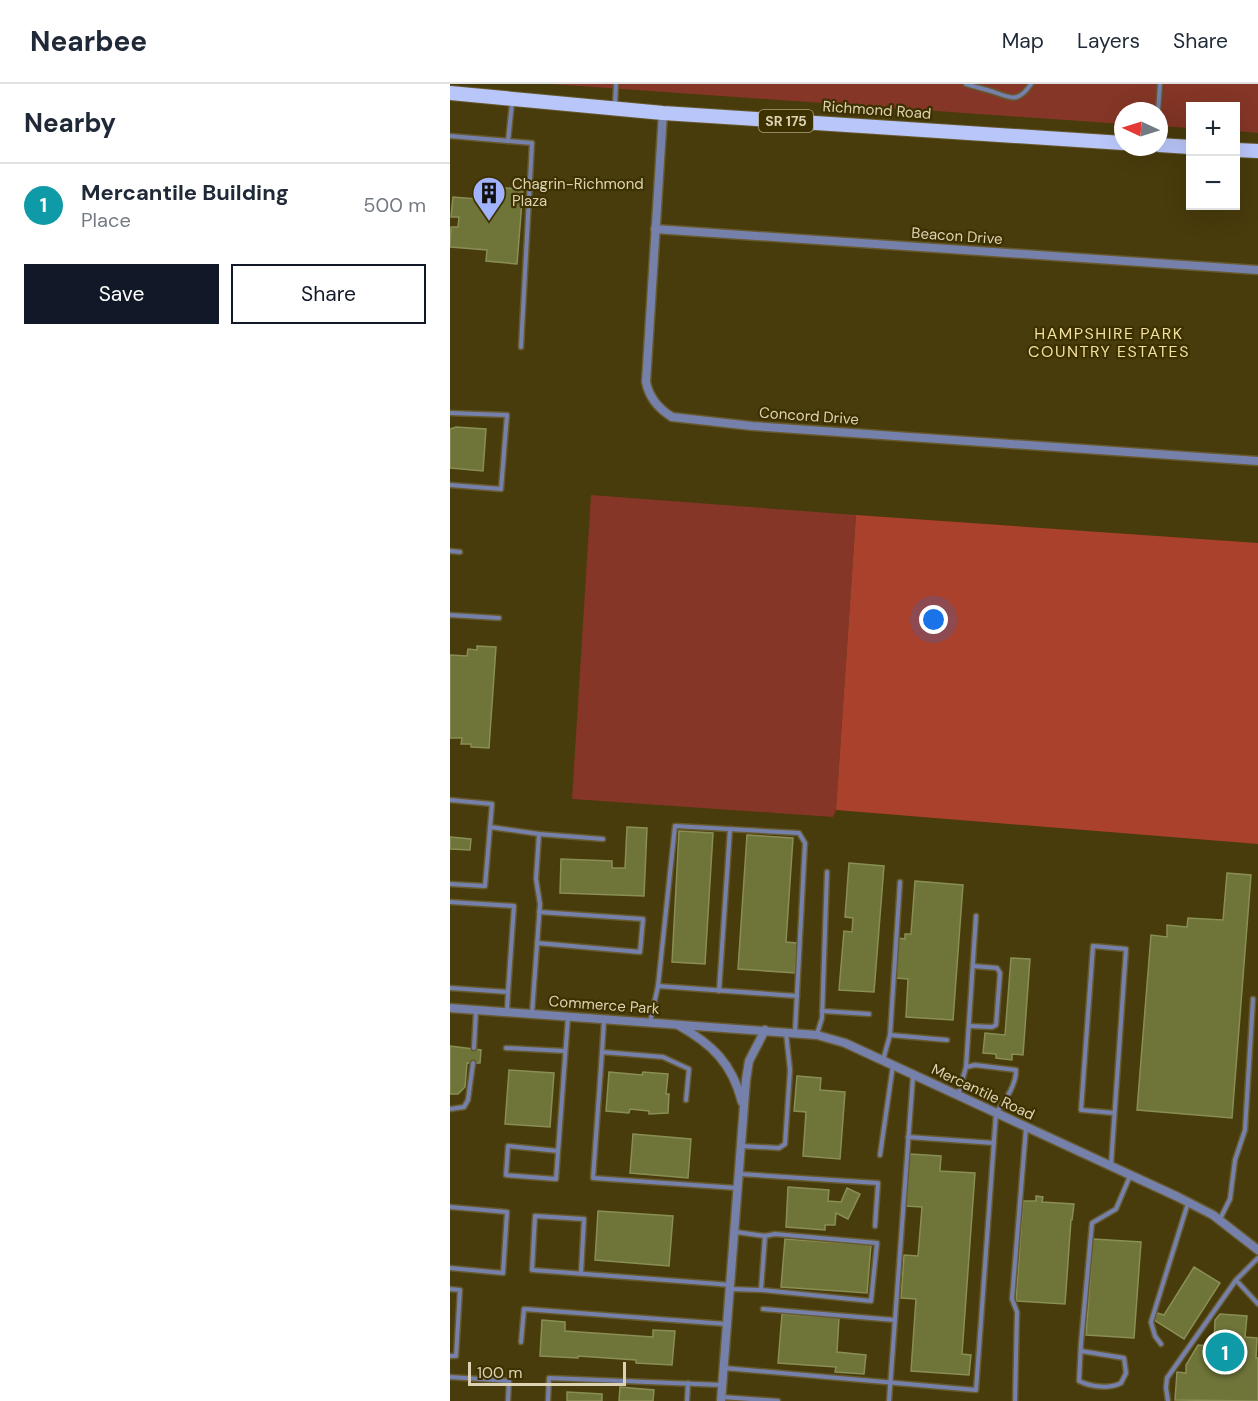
<!DOCTYPE html>
<meta charset="utf-8">
<style>
:root{--surface:#fff;--page:#f2f2f3;--text:#1f2937;--muted:#747a83;--line:#e0e1e3;--accent:#111827}
body{margin:0;font-family:"DM Sans",sans-serif;background:var(--page);color:var(--text)}
.controls{position:absolute;right:18px;top:18px;display:grid;overflow:hidden;border-radius:0px;box-shadow:0 6px 24px #0002}
.controls button{width:54px;height:54px;display:grid;place-items:center;padding:0;border:0;border-bottom:2px solid var(--line);background:var(--surface);color:var(--text);font:30px sans-serif}
.compass{position:absolute;left:664px;top:18px;width:54px;height:54px;border-radius:50%;background:var(--surface);box-shadow:0 6px 24px #0002;rotate:274deg}
.scale{position:absolute;left:18px;bottom:15px;width:158px;box-sizing:border-box;padding-left:6px;border:3px solid #dcd3b5;border-top:0;font-size:16px;line-height:21px;white-space:nowrap;color:#dcd3b5;-webkit-text-stroke:4px #3e3100;paint-order:stroke}
.you{position:absolute;left:484px;top:536px;width:21px;height:21px;margin:-15px;border:4px solid #fff;border-radius:50%;background:#1a73e8;box-shadow:0 0 0 9px #1a73e833}
.badge{display:grid;place-items:center;width:39px;height:39px;border-radius:50%;background:var(--accent);color:#fff;font-size:20px;font-weight:700}
.pin{position:absolute;translate:-50% -50%;border:3px solid #fff;box-shadow:0 2px 6px #0006}
.list{margin:0;padding:0;list-style:none}
h2{display:flex;justify-content:space-between;align-items:center;height:78px;margin:0;padding:0 24px;font-size:26px}
h2 small{font-size:20px;font-weight:400;color:var(--muted)}
.list li{display:grid;grid-template-columns:39px 1fr auto;gap:18px;align-items:center;box-sizing:border-box;height:84px;padding:0 24px;border-top:2px solid var(--line)}
.list b{display:block;font-size:22px;white-space:nowrap}
.list p{margin:0;font-size:20px;white-space:nowrap;color:var(--muted)}
.list em{font-size:20px;font-style:normal;color:var(--muted)}
.actions{display:flex;gap:12px;padding:18px 24px}
.actions a{flex:1;padding:14px 0;border:2px solid var(--accent);border-radius:0px;text-align:center;font-size:21px;color:var(--accent)}
.actions .main{background:var(--accent);color:#fff}
.map{position:relative;flex:none;width:808px;height:1317px;overflow:hidden}
header{display:flex;align-items:center;gap:36px;box-sizing:border-box;height:84px;padding:0 30px;background:var(--surface);border-bottom:2px solid var(--line)}
header strong{font-size:28px}
nav{display:flex;gap:33px;margin-inline-start:auto;font-size:21px}
main{display:flex}
aside{flex:1;background:var(--surface)}
.map>svg:first-child{display:block}
</style>
<header>
<strong>Nearbee</strong>
<nav><a>Map</a><a>Layers</a><a>Share</a></nav>
</header>
<main>
<aside>
<h2>Nearby<small></small></h2>
<ul class="list">
<li><span class="badge" style="background:#0f9aa8">1</span><div><b>Mercantile Building</b><p>Place</p></div><em>500 m</em></li>
</ul>
<div class="actions"><a class="main">Save</a><a>Share</a></div>
</aside>
<div class="map">
<svg width="808" height="1317" viewBox="0 0 808 1317">
<rect width="100%" height="100%" fill="#483b0c"/>
<g fill="#853626">
<path d="M 101,0 L 808,0 L 808,49 L 786,47 L 786,22 L 740,22 L 740,44 L 709,42 L 709,27 L 673,27 L 673,40 Z"/>
<path d="M 141,411 L 406,431 L 386,726 L 383,733 L 122,715 Z"/>
</g>
<path fill="#aa412c" d="M 406,431 L 808,459 L 808,760 L 386,726 Z"/>
<g fill="#6f7439" stroke="#898f54" stroke-width="1.5">
<path d="M 41,103 L 73,105 L 67,180 L 36,177 L 37,166 L 0,163 L 1,143 L 8,143 L 9,133 L 1,133 L 3,113 L 40,116 Z"/>
<path d="M 6,343 L 36,345 L 33,387 L 0,384 L 0,345 Z"/>
<path d="M 27,562 L 46,563 L 39,664 L 21,663 L 21,660 L 11,660 L 12,654 L 0,654 L 0,571 L 17,572 L 18,565 L 27,566 Z"/>
<path d="M 177,743 L 197,744 L 194,812 L 110,809 L 111,775 L 162,777 L 162,784 L 175,784 Z"/>
<path d="M 229,747 L 263,749 L 255,880 L 222,878 Z"/>
<path d="M 297,751 L 343,754 L 336,858 L 347,859 L 345,889 L 288,885 Z"/>
<path d="M 0,753 L 21,755 L 20,766 L 0,765 Z"/>
<path d="M 399,779 L 434,782 L 424,908 L 389,906 L 394,847 L 402,848 L 403,834 L 395,833 Z"/>
<path d="M 777,789 L 801,791 L 782,1034 L 687,1026 L 701,851 L 717,853 L 717,841 L 737,843 L 738,834 L 773,836 Z"/>
<path d="M 465,797 L 513,801 L 503,936 L 456,933 L 458,895 L 446,894 L 449,854 L 455,855 L 455,850 L 461,850 Z"/>
<path d="M 561,874 L 580,875 L 573,971 L 562,970 L 562,976 L 546,974 L 546,970 L 533,969 L 535,949 L 555,951 Z"/>
<path d="M 0,962 L 31,966 L 30,979 L 17,979 L 15,1003 L 8,1010 L 0,1010 Z"/>
<path d="M 59,986 L 104,989 L 100,1043 L 55,1040 Z"/>
<path d="M 159,988 L 192,991 L 193,988 L 218,990 L 216,1010 L 219,1010 L 218,1029 L 199,1030 L 199,1027 L 180,1025 L 179,1029 L 156,1027 Z"/>
<path d="M 347,992 L 371,994 L 370,1006 L 395,1008 L 390,1075 L 353,1072 L 356,1028 L 344,1027 Z"/>
<path d="M 183,1050 L 241,1055 L 238,1094 L 180,1089 Z"/>
<path d="M 460,1070 L 491,1072 L 490,1087 L 525,1089 L 512,1270 L 521,1271 L 519,1291 L 461,1287 L 466,1215 L 451,1214 L 454,1171 L 468,1172 L 472,1123 L 456,1122 Z"/>
<path d="M 338,1103 L 379,1106 L 378,1117 L 391,1118 L 397,1104 L 410,1110 L 398,1135 L 386,1129 L 385,1141 L 375,1141 L 375,1146 L 336,1143 Z"/>
<path d="M 586,1112 L 593,1113 L 592,1118 L 624,1120 L 622,1136 L 621,1136 L 615,1220 L 566,1217 L 573,1117 L 586,1117 Z"/>
<path d="M 148,1127 L 223,1132 L 219,1182 L 145,1176 Z"/>
<path d="M 335,1155 L 421,1161 L 417,1209 L 331,1203 Z"/>
<path d="M 643,1155 L 691,1158 L 684,1254 L 636,1251 Z"/>
<path d="M 744,1183 L 770,1199 L 734,1255 L 704,1236 L 707,1229 L 714,1231 Z"/>
<path d="M 332,1230 L 389,1234 L 387,1268 L 416,1271 L 414,1290 L 385,1288 L 386,1283 L 328,1279 Z"/>
<path d="M 770,1230 L 797,1232 L 795,1253 L 807,1254 L 806,1274 L 808,1274 L 808,1317 L 725,1316 L 727,1288 L 736,1289 L 736,1281 L 748,1261 L 764,1262 L 765,1236 Z"/>
<path d="M 92,1236 L 115,1238 L 115,1247 L 203,1253 L 203,1246 L 225,1247 L 222,1281 L 186,1279 L 186,1276 L 128,1272 L 128,1274 L 90,1272 Z"/>
<path d="M 170,1303 L 204,1306 L 203,1317 L 169,1317 Z"/>
<path d="M 117,1308 L 152,1310 L 152,1317 L 117,1317 Z"/>
</g>
<g fill="none" stroke-linecap="round" stroke-linejoin="round">
<g stroke="#66592e" stroke-width="7">
<g id="service">
<path d="M 516,0 C 525,3 535,5 544,8 C 562,15 569,18 581,0"/>
<path d="M 165,20 L 166,0"/>
<path d="M 708,27 L 710,0"/>
<path d="M 0,52 L 82,59 L 71,263"/>
<path d="M 58,57 L 62,19"/>
<path d="M 0,329 L 57,331 L 51,405 L 0,401"/>
<path d="M 0,467 L 10,468"/>
<path d="M 0,531 L 49,534"/>
<path d="M 0,716 L 42,720 L 35,802 L 0,800"/>
<path d="M 40,743 L 89,750 L 153,755"/>
<path d="M 0,818 L 64,822 L 58,908 L 0,904"/>
<path d="M 87,859 L 190,868 L 193,835 L 89,828"/>
<path d="M 208,902 L 225,742 L 349,749 L 355,759 L 345,948"/>
<path d="M 269,907 L 280,745"/>
<path d="M 372,927 L 419,930"/>
<path d="M 57,928 L 58,908"/>
<path d="M 82,929 L 90,820 L 86,795 L 89,750"/>
<path d="M 200,938 L 208,902 L 347,912"/>
<path d="M 519,942 L 542,943 L 546,941 L 550,889 L 547,884 L 523,882"/>
<path d="M 367,950 L 372,934 L 377,788"/>
<path d="M 440,951 L 497,956"/>
<path d="M 24,964 L 26,926"/>
<path d="M 56,964 L 115,967"/>
<path d="M 152,968 L 154,936"/>
<path d="M 433,976 L 440,951 L 450,798"/>
<path d="M 516,983 L 526,832"/>
<path d="M 236,1016 L 239,985 L 213,973 L 152,968 L 143,1094 L 287,1104"/>
<path d="M 0,1025 L 14,1023 L 18,1016 L 23,979"/>
<path d="M 458,1053 L 544,1059"/>
<path d="M 291,1062 L 329,1064 L 335,1060 L 340,986 L 336,949"/>
<path d="M 108,1067 L 58,1062 L 56,1091 L 106,1095 C 110,1041 114,987 118,933"/>
<path d="M 430,1071 L 443,981"/>
<path d="M 661,1081 L 676,865 L 643,862 L 631,1026 L 664,1029"/>
<path d="M 290,1090 L 428,1099 L 425,1142"/>
<path d="M 0,1123 L 57,1128 L 53,1189 L 0,1184"/>
<path d="M 770,1135 L 780,1115 L 785,1076 L 795,1046 L 803,915"/>
<path d="M 286,1148 L 315,1152"/>
<path d="M 808,1174 L 786,1196 L 808,1220"/>
<path d="M 131,1189 L 134,1135 L 85,1132 L 82,1186 L 269,1200 L 279,1201"/>
<path d="M 0,1205 L 10,1206 L 6,1272 L 0,1272"/>
<path d="M 280,1205 L 311,1206 L 421,1217 L 427,1159 L 325,1150 L 315,1152 L 311,1206"/>
<path d="M 313,1225 L 445,1236"/>
<path d="M 71,1258 L 74,1225 L 276,1240"/>
<path d="M 711,1260 L 705,1252 L 701,1238 L 738,1119"/>
<path d="M 631,1267 L 674,1274 L 676,1289 L 671,1299 C 660,1305 641,1303 629,1297 L 631,1259 L 642,1139 L 666,1125 L 680,1092"/>
<path d="M 274,1284 L 526,1306 L 546,1029 C 555,1016 566,1002 566,986 L 525,981 L 516,983 L 508,1011"/>
<path d="M 0,1293 L 59,1297 L 58,1317"/>
<path d="M 272,1313 L 328,1317"/>
<path d="M 98,1317 L 99,1294 L 272,1301"/>
<path d="M 237,1317 L 238,1299"/>
<path d="M 439,1317 L 463,992"/>
<path d="M 565,1317 L 567,1228 L 562,1215 L 576,1044"/>
<path d="M 718,1317 L 716,1304 L 717,1294 L 786,1196"/>
</g>
</g>
<g stroke="#66592e" stroke-width="11">
<g id="minor">
<path d="M 213,29 L 196,298 C 199,313 209,325 222,333 L 302,342 L 808,377"/>
<path d="M 205,145 L 808,186"/>
<path d="M 0,924 L 367,951 L 395,959 L 728,1113 L 763,1131 L 808,1166"/>
<path d="M 228,941 C 262,960 282,979 292,1018"/>
<path d="M 271,1317 L 296,996 L 299,977 L 315,946"/>
</g>
</g>
<g stroke="#66592e" stroke-width="16">
<g id="primary">
<path d="M 0,9 L 213,29 L 673,59"/>
<path d="M 709,61 L 740,63"/>
<path d="M 786,66 L 808,67"/>
</g>
</g>
<use href="#service" stroke="#7681ab" stroke-width="4"/>
<use href="#minor" stroke="#7681ab" stroke-width="8"/>
<use href="#primary" stroke="#b9c6f9" stroke-width="14"/>
</g>
<defs>
<g id="building-pin" transform="scale(1.725)"><path d="M0 17L-7.5 6A9.5 9.5 0 1 1 7.5 6Z" fill="#a1b3fd" stroke="#3e3100"/><path d="M-4-6H4V6H1V3H-1V6H-4ZM-2.5-4.3h1.7v1.8h-1.7ZM.8-4.3h1.7v1.8H.8ZM-2.5-1h1.7V.8h-1.7ZM.8-1h1.7V.8H.8Z" fill="#111"/></g>
</defs>
<g fill-rule="evenodd">
<use href="#building-pin" x="39" y="109"/>
</g>
<g text-anchor="middle" stroke-width="4.5" stroke-linejoin="round" paint-order="stroke">
<rect fill="#3e3100" stroke="#ada27f" stroke-width="1.5" x="309" y="26" width="54" height="22" rx="4.5"/>
<g font-size="14" font-weight="bold" fill="#dcd3b5">
<text x="336" y="42">SR 175</text>
</g>
<g font-size="15" fill="#dcd3b5" stroke="#3e3100">
<text transform="translate(427 26) rotate(4)" y="5">Richmond Road</text>
<text transform="translate(507 152) rotate(4)" y="5">Beacon Drive</text>
<text transform="translate(359 332) rotate(4)" y="5">Concord Drive</text>
<text transform="translate(154 921) rotate(4)" y="5">Commerce Park</text>
<text transform="translate(533 1008) rotate(25)" y="5">Mercantile Road</text>
</g>
<g font-size="15" fill="#dcd3b5" stroke="#3e3100" text-anchor="start">
<text x="62" y="105">Chagrin-Richmond<tspan x="62" dy="17">Plaza</tspan></text>
</g>
<g font-size="16" letter-spacing="1.5" fill="#f2dfa2" stroke="#3e3100">
<text x="659" y="255">HAMPSHIRE PARK<tspan x="659" dy="18">COUNTRY ESTATES</tspan></text>
</g>
</g>
</svg>
<div class="controls">
<button>+</button>
<button>−</button>
</div>
<svg class="compass" viewBox="-18 -18 36 36"><path d="M0-13l5 13h-10z" fill="#e53935"/><path d="M0 13l5-13h-10z" fill="#747a83"/></svg>
<div class="scale">100 m</div>
<div class="you"></div>
<div class="pin badge" style="left:775px;top:1268px;background:#0f9aa8">1</div>
</div>
</main>
